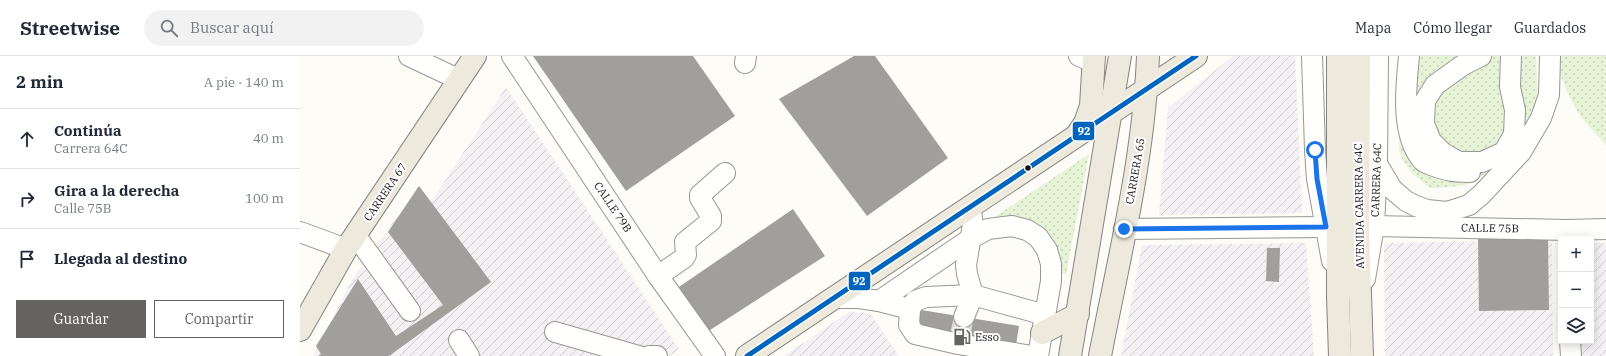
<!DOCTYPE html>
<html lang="es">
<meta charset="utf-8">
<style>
:root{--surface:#fff;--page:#f2f2f3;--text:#1f2937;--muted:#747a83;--line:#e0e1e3;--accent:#646362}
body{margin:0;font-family:"IBM Plex Serif",serif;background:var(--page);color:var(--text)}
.controls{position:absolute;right:12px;bottom:12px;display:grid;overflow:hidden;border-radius:0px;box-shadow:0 2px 10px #0003}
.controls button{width:36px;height:36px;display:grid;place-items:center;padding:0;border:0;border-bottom:1px solid var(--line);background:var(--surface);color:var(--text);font:20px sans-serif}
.stop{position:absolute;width:12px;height:12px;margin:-9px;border:3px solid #1a73e8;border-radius:50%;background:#fff}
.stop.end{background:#1a73e8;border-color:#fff;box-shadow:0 1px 4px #0008}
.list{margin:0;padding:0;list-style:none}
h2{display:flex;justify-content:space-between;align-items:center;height:52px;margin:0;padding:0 16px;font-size:17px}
h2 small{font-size:13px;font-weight:400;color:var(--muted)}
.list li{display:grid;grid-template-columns:26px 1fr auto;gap:12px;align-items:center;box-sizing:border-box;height:60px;padding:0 16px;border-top:1px solid var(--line)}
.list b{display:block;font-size:15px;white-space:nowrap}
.list p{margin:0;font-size:13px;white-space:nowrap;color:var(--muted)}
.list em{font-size:13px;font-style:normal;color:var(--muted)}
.actions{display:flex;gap:8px;padding:12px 16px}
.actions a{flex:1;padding:9px 0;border:1px solid var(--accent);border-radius:0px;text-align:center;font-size:14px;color:var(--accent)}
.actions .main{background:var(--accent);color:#fff}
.icon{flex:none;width:22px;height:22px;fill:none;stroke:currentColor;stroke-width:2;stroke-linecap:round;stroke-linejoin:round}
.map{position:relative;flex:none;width:1306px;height:300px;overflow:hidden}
header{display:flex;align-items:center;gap:24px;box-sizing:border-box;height:56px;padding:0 20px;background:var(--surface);border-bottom:1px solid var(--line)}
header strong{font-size:19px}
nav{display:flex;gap:22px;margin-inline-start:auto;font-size:14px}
.search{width:280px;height:36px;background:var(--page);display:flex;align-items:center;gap:10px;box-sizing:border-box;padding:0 14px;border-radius:22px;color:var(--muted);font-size:15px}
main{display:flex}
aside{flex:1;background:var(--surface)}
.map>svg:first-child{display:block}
</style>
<header>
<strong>Streetwise</strong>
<div class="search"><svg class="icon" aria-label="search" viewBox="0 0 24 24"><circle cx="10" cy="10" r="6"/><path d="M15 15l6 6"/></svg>Buscar aquí</div>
<nav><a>Mapa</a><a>Cómo llegar</a><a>Guardados</a></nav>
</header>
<main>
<aside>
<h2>2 min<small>A pie · 140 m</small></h2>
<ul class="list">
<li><svg class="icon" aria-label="ahead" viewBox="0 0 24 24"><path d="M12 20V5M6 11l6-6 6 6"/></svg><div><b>Continúa</b><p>Carrera 64C</p></div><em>40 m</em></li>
<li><svg class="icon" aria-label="right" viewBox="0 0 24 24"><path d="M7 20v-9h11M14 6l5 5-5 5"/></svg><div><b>Gira a la derecha</b><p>Calle 75B</p></div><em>100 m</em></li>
<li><svg class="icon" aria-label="arrive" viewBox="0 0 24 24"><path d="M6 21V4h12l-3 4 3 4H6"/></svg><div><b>Llegada al destino</b></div></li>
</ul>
<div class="actions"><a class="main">Guardar</a><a>Compartir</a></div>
</aside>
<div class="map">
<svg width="1306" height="300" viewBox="0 0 1306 300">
<defs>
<pattern id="industrial-furrows" width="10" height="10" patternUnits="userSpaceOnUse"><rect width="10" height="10" fill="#f5f0f3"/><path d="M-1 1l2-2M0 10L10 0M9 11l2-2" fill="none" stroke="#d1cdcf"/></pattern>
<pattern id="grass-dots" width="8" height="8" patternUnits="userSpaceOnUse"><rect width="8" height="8" fill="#e7f3d7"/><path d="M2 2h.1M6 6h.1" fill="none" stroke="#c5cfb8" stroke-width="1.8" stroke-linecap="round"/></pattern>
</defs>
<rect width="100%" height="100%" fill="#fdfcf7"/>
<g fill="url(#industrial-furrows)">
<path d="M 933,0 L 995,0 L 1002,157 L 859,159 L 868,52 Z"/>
<path d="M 206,31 L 379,293 L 370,300 L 13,300 L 52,224 L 119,130 L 131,146 Z"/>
<path d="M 1252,184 L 1253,300 L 1085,300 L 1084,187 Z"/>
<path d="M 1006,187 L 1014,300 L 821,300 L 842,189 Z"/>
<path d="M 1291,187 L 1306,187 L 1306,300 L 1281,300 L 1281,285 L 1291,285 Z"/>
<path d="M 549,256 L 570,257 L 599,300 L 484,300 Z"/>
</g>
<g fill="url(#grass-dots)">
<path d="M 1102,0 L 1236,0 L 1238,56 C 1222,75 1196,113 1175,125 C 1164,131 1143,132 1130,132 C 1115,120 1106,114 1099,95 Z"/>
<path d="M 1261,0 L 1306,0 L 1306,89 L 1280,60 L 1268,38 L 1260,17 Z"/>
<path d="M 789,98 L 766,218 L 760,217 L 760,200 L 753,185 L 743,175 L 690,164 Z"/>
</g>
<g fill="#a19f9c">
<path d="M 233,0 L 393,0 L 435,60 L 326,135 Z"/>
<path d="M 554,0 L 575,0 L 648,102 L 567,160 L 479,43 Z"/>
<path d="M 119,130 L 191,226 L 89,300 L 18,300 L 21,298 L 16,290 L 58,223 L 96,280 L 143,249 L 88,176 Z"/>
<path d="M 493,153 L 525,200 L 407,276 L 373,235 Z"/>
<path d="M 1248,182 L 1249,254 L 1179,255 L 1178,183 Z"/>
<path d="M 967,192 L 980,192 L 979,226 L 966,225 Z"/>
<path d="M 615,253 L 719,270 L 716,289 L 612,271 Z"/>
</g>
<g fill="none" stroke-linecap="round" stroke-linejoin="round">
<path stroke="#dad9d4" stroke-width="20" stroke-dasharray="20 10" stroke-linecap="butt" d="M 660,279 L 664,261"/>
<g stroke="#979795" stroke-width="22">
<g id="minor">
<path d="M 109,0 L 160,24"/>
<path d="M 212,0 L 358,220 L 415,300"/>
<path d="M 779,0 L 793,6"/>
<path d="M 1012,0 L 1015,94 L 1017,123 L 1032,205"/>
<path d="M 1109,0 C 1106,31 1100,79 1123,105 C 1125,107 1129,108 1131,109 C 1148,115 1152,116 1170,116"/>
<path d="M 1181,0 L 1163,9 L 1135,29 L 1125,45 L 1124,68 L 1131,85 L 1143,97 L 1159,106 L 1182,106 L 1204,96 L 1214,78 L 1215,54 L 1210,31 L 1211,0"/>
<path d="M 445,7 L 446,0"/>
<path d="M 1077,108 L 1092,133 L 1106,145 L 1116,150 L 1127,154 L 1147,156 L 1169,149 L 1182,138 L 1221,96 L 1241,62 L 1249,39 L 1250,0"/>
<path d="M 670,150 L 673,168 L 666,209 L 667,218 L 673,239 L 745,259"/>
<path d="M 1074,170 L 1267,174 L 1306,173"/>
<path d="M 824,173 L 1026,171"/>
<path d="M 0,176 L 46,193"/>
<path d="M 56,180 L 110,255"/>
<path d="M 358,220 L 384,202 L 386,199 L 385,186 L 411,165 L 411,160 L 400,142 L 400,139 L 425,117"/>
<path d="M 1065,223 L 1074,170 L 1077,108 L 1078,0"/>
<path d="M 535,242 L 559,242 L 579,245 L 670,183 L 688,173 L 712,170 L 727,174 L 738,181 L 747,194 L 751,208 L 751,225 L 738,300"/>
<path d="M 579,245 L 610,253 L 609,269 L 615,278 L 658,288 L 732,300"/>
<path d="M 610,253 L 615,245 L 626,241 L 673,239 L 664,261"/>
<path d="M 255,276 L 339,300"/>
<path d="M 159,284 L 169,300"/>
<path d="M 1270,285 L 1271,300"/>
<path d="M 349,300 L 357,300"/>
</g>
</g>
<g stroke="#858482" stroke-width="24">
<g id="major">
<path d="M 1038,0 L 1038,240 L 1040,300"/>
<path d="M 1059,0 L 1058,173 L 1062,300"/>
<path d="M 777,79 L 785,67 L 791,50 L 794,0"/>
<path d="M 0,274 L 46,193 L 175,0"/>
<path d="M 742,277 L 778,258"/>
<path d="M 447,300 L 896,0"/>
<path d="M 770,300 L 820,0"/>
<path d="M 800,300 C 819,201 844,102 848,0"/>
</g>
</g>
<use href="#minor" stroke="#fffffe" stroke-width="20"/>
<use href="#major" stroke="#ede9dc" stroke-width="22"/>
<g stroke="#fff" stroke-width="8">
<path id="bus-1" d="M 447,300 L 896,0"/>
</g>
<use href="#bus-1" stroke="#0065bd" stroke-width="5"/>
</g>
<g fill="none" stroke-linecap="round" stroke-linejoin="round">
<path stroke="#1a73e8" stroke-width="5" d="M 824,173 L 1026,171 L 1017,123 L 1015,94"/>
</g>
<defs>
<g id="fuel-bare" transform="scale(1.38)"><path d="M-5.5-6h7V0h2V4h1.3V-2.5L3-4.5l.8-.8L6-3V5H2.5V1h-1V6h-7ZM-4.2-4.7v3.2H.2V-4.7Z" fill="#646362" stroke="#fff" stroke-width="2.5" paint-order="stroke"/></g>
</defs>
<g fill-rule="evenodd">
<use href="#fuel-bare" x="662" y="281"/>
</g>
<circle fill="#111" stroke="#fff" stroke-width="1.5" cx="728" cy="112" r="3.5"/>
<g text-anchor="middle" stroke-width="4" stroke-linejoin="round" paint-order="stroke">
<g font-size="11" fill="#111" stroke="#fff">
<text transform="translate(835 115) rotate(-80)" y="4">CARRERA 65</text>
<text transform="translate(1076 124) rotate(-88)" y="4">CARRERA 64C</text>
<text transform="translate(85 136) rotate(-56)" y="4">CARRERA 67</text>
<text transform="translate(1059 150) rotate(-91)" y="4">AVENIDA CARRERA 64C</text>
<text transform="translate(313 151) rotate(56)" y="4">CALLE 79B</text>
<text transform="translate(1190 172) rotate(1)" y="4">CALLE 75B</text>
</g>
<g font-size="11" fill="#111" stroke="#fff" text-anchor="start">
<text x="675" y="285">Esso</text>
</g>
</g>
<g stroke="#fff" stroke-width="1.5">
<rect x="772" y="65" width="23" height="20" rx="4" fill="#0065bd"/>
<rect x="548" y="215" width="23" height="20" rx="4" fill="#0065bd"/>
</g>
<g font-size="11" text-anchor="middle" font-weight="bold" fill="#fff">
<text x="784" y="79">92</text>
<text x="559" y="229">92</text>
</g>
</svg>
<div class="controls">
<button>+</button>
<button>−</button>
<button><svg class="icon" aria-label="layers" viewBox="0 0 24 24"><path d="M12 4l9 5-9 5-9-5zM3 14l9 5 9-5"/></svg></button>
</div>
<div class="stop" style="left:1015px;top:94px"></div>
<div class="stop end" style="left:824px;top:173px"></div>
</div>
</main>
